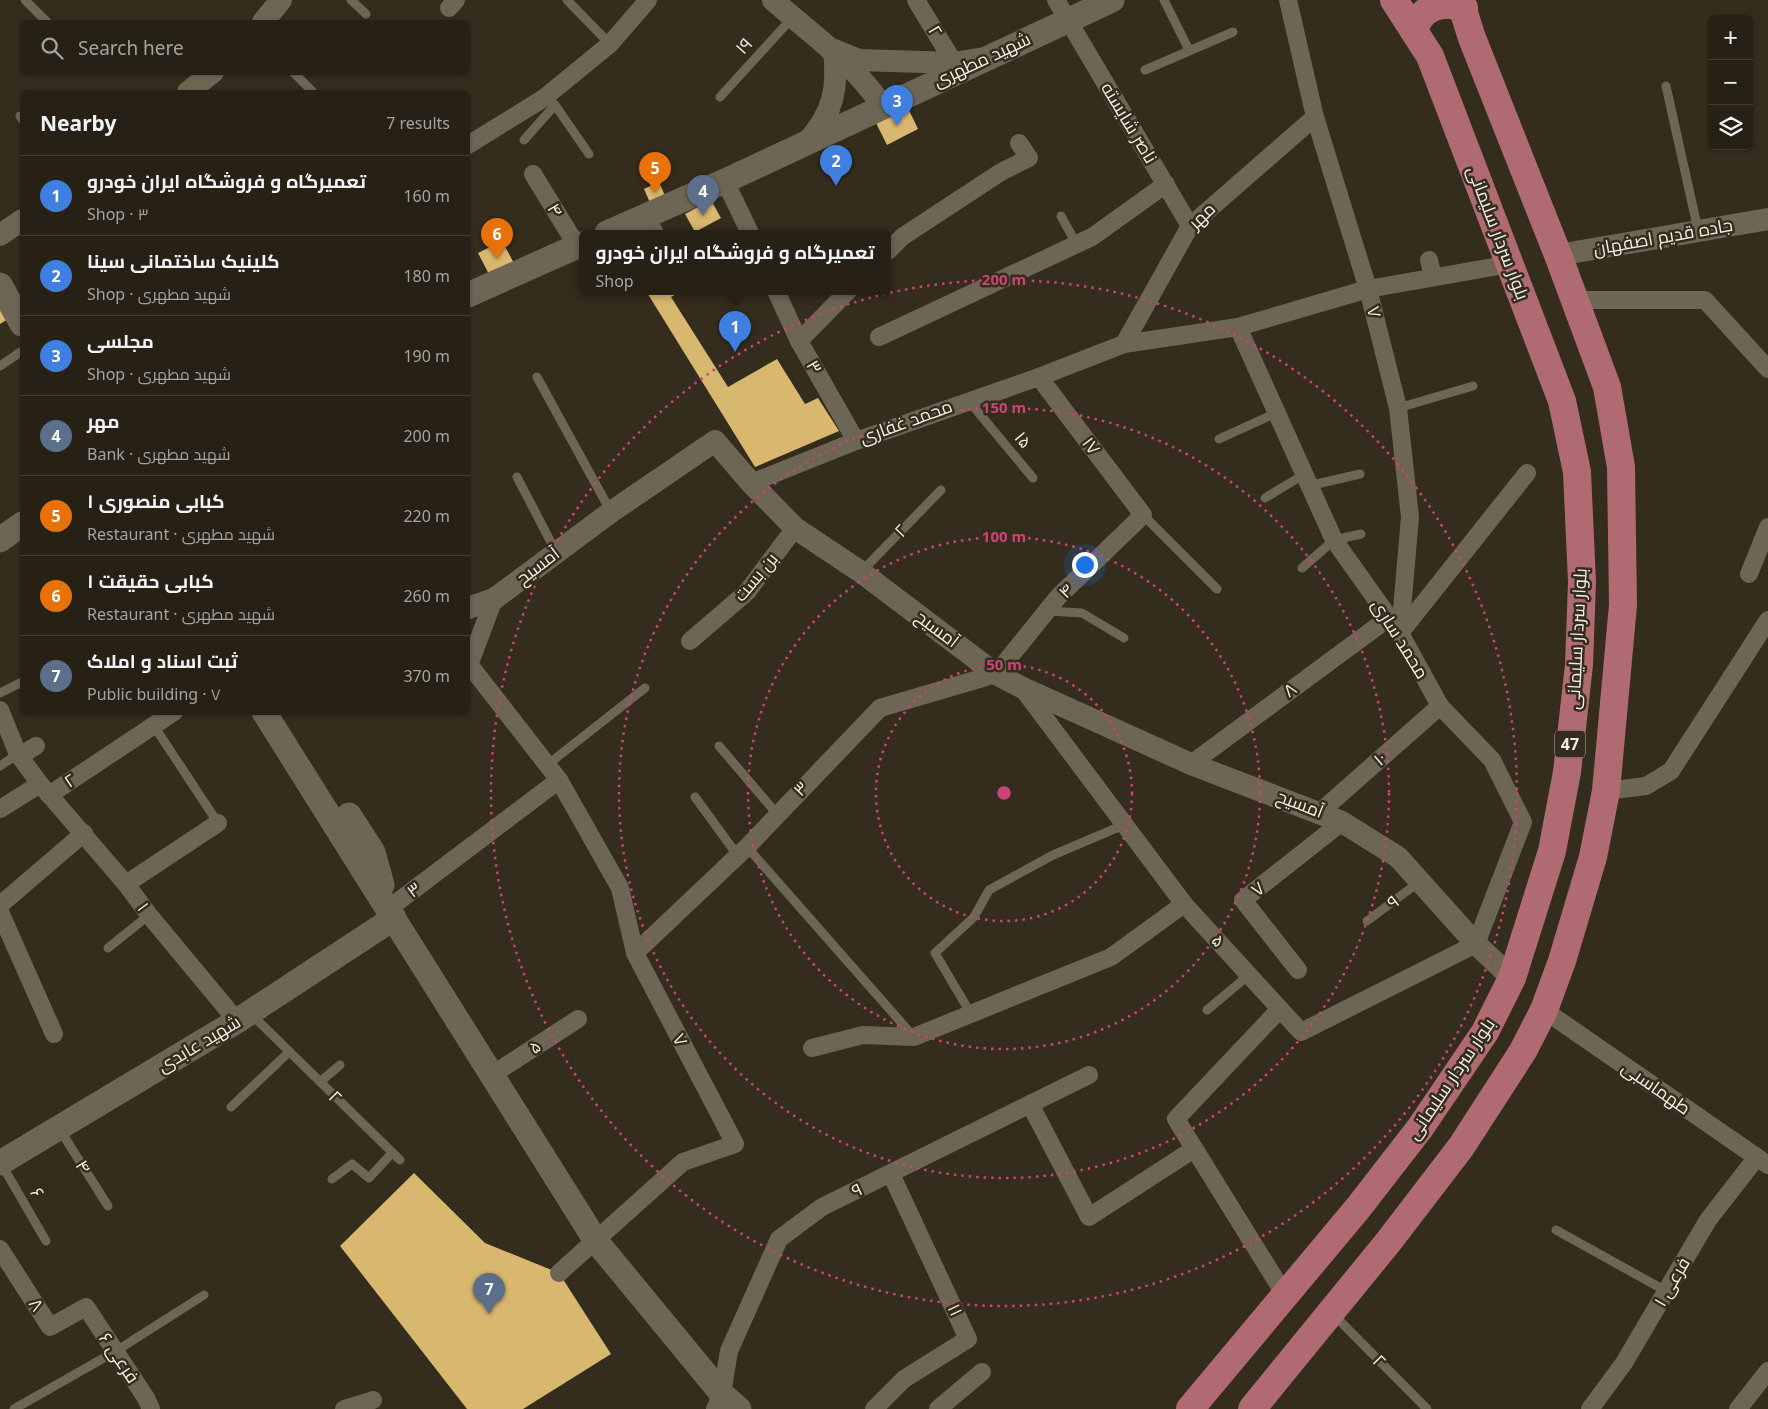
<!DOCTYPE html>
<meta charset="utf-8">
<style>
:root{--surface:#272115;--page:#332e22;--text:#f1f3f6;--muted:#a4a3a0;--line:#433e34;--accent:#8bbbb9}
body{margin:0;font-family:"Noto Sans",Cairo,sans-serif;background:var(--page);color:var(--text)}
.controls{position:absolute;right:15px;top:15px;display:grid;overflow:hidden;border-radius:8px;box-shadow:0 1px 4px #0004}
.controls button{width:45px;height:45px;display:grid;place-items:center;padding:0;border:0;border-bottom:1px solid var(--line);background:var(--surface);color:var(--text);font:25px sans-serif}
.you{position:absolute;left:1084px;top:564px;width:18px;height:18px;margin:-12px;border:4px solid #fff;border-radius:50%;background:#1a73e8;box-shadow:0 0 0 8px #1a73e833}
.badge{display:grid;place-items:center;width:32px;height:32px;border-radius:50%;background:var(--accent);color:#fff;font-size:16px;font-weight:700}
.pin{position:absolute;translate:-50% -41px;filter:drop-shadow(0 1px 2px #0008)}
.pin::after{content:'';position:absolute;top:26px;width:18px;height:15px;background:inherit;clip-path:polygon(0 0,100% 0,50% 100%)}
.popup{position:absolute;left:579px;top:230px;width:312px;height:65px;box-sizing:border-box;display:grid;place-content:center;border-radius:8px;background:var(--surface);filter:drop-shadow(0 1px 4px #0005);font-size:16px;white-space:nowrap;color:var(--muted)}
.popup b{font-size:19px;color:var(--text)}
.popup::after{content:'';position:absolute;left:50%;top:100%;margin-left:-10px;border:10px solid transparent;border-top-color:var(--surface)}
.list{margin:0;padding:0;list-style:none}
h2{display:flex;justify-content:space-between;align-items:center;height:65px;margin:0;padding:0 20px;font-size:21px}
h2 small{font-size:16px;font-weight:400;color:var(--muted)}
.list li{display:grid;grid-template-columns:32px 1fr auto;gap:15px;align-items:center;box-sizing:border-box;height:80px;padding:0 20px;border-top:1px solid var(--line)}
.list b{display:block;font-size:19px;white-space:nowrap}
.list p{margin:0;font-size:16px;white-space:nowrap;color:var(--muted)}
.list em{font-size:16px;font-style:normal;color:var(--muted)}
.icon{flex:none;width:28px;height:28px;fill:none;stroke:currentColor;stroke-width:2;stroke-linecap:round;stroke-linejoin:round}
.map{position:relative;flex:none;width:1768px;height:1409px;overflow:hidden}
.search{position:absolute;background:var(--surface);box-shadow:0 1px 4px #0004;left:20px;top:20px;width:450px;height:55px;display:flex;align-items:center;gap:12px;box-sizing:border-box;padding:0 18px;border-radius:8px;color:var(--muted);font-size:19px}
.panel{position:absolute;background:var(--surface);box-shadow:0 1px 4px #0004;left:20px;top:90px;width:450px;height:625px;border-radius:8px}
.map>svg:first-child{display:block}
</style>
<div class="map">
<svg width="1768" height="1409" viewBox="0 0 1768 1409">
<rect width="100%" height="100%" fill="#342c1c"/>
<g fill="#d8b76e">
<path d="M 908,108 L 918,129 L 887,145 L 876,123 Z"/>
<path d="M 659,182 L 666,198 L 651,205 L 644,189 Z"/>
<path d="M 711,200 L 721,218 L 695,232 L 685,214 Z"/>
<path d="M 502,241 L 515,265 L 490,276 L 478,253 Z"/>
<path d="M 646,291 L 682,291 L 671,297 L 728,387 L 777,359 L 805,404 L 818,398 L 839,431 L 755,467 Z"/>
<path d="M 0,301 L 10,318 L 0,324 Z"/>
<path d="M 414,1173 L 485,1243 L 559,1273 L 611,1354 L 523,1409 L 467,1409 L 340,1246 Z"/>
</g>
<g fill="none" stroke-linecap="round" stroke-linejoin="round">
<g stroke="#6e6654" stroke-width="9">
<path d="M 25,0 L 47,22"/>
<path d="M 351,0 L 366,14"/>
<path d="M 567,0 L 610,44"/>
<path d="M 1164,0 L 1189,50"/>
<path d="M 1145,70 L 1233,32"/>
<path d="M 293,72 L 313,92"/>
<path d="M 1666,86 L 1698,230"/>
<path d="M 720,97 L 793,17"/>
<path d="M 544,98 L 555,105 L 589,154"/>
<path d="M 20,116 L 22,119"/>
<path d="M 524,140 L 555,105"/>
<path d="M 1061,216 L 1077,245"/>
<path d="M 0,366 L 22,351"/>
<path d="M 537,377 L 611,512"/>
<path d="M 968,400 L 1033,478"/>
<path d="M 1398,408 L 1473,386"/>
<path d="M 1219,439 L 1276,413"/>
<path d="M 517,477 L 556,552"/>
<path d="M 1308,486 L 1360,474"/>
<path d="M 1265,498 L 1303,475"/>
<path d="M 1143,515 L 1217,589"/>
<path d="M 1302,568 L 1334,540 L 1361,534"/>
<path d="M 861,572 L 941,490"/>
<path d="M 1048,611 L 1082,613 L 1124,638"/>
<path d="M 0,693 L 22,682"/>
<path d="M 154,726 L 218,823"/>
<path d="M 719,746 L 777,814"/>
<path d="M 547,765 L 645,688"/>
<path d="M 0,766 L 18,754"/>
<path d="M 695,797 L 738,856"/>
<path d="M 747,847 L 914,1037"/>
<path d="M 1367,921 L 1419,882"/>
<path d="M 108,948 L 149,915"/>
<path d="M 1207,1010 L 1249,975"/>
<path d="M 250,1013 L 400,1160"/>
<path d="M 971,1014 L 935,953 L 974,917 L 989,890 L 1053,855 L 1126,824"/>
<path d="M 320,1082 L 340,1065"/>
<path d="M 231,1107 L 289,1052"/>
<path d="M 60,1130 L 108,1206"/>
<path d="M 2,1165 L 46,1241"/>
<path d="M 332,1179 L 352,1164 L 369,1178 L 392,1153"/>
<path d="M 1556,1230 L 1666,1291"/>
<path d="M 1333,1314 L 1427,1409"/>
<path d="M 14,1409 L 116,1351 L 204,1295"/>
</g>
<g stroke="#6e6654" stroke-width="18">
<path d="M 916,0 L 954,63"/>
<path d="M 1056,0 L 1190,226"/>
<path d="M 1288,0 L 1315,117 L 1368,289 L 1398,408 L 1410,517 L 1400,633"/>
<path d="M 449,8 L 456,0"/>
<path d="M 468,145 L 544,98 L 610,44 L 648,0"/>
<path d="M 533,174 L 577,246"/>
<path d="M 725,181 L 750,233"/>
<path d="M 645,216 L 655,233"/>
<path d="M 888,251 L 902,237 L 1001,172 L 1029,158 L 1019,143"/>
<path d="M 1429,260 L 1433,277"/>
<path d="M 776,291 L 799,341 L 856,441"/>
<path d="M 1574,300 L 1705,300 L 1768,369"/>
<path d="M 879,337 L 1092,237 L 1166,184"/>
<path d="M 799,341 L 848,291"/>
<path d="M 1124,344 L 1190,226 L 1315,117"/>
<path d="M 751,483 L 856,441 L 1039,377 L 1124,344 L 1238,327 L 1368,289 L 1510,264"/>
<path d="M 1749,574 L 1768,527"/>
<path d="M 1400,633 L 1527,473"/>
<path d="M 690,641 L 747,592 L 795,528"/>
<path d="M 468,663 L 559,780 L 620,888 L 635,953 L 735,1144 L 683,1162 L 559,1273"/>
<path d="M 469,665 L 494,599"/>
<path d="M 1023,689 L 1184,904 L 1301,1032 L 1476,944 L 1523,822 L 1492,760 L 1440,706 L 1400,633 L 1334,540 L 1238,327"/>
<path d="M 0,710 L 18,754 L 40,784 L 126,884 L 149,915 L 237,1021"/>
<path d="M 19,756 L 36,746"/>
<path d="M 1191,764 L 1390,617"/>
<path d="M 1606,791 L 1646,786 L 1671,771 L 1768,620"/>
<path d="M 49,795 L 174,712"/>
<path d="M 0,809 L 40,784"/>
<path d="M 1320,812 L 1440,706"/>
<path d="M 126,884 L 218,823"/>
<path d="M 0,905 L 84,833"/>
<path d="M 388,909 L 559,780"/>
<path d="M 0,912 L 54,1034"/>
<path d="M 635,953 L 747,847 L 880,708 L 996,674 L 1058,597 L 1143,515 L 1039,377"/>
<path d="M 1298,970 L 1243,900 L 1342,822"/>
<path d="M 1280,1009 L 1176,1119 L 1285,1295"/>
<path d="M 1544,1010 L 1768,1165"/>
<path d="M 812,1048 L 863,1035 L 914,1037 L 1111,957 L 1184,904"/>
<path d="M 492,1075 L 578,1019"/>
<path d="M 1030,1104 L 1089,1217 L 1194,1149"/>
<path d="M 0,1249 L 50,1327 L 86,1307 L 146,1398 L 151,1409"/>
<path d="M 344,1409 L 373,1400"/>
<path d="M 715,1409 L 722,1394 L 729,1351 L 779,1239 L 822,1207 L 1089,1075"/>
<path d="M 874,1409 L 904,1379 L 968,1339 L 891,1174"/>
<path d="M 938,1409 L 982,1372"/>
<path d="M 1590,1409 L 1624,1363 L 1708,1220 L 1757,1157"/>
<path d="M 1738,1409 L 1768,1371"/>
</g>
<g stroke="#6e6654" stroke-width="22">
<path d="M 773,0 C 812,35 854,63 883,107"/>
<path d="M 263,22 L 281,0"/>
<path d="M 834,50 L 859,60 L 954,63 L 978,59"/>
<path d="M 188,92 L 213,72"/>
<path d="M 808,141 C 834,112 838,88 834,50"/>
<path d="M 0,235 L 22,220"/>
<path d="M 1558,255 L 1768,219"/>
<path d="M 468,608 L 494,599 L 611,512 L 715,441 L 751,483 L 795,528 L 861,572 L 996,674 L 1023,688 L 1191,764 L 1342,822 L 1398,857 L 1476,944 L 1512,978"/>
</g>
<g stroke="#6e6654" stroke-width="25">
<path d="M 607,233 L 725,181 L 1112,0"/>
<path d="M 0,285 L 22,324"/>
<path d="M 468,295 L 582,244"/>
<path d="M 0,540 L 22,524"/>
<path d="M 264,712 L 596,1241 L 722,1394 L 739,1409"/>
<path d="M 349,815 L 373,852 L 382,885"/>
<path d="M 0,1163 L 237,1021 L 394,918"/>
</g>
<g stroke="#b06a72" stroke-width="28">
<path d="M 1414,31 C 1420,7 1442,0 1464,8"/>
<path d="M 1190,1409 L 1358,1208 L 1420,1128 L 1485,1032 L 1512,978 L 1552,851 L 1567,772 L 1579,665 L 1582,582 L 1577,472 L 1562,401 L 1430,56 L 1394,0"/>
<path d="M 1252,1409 L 1389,1241 L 1461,1147 L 1523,1051 L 1544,1010 L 1562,961 L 1593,857 L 1606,791 L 1623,605 L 1621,467 L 1607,387 L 1558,255 L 1472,38 L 1460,0"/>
</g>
</g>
<g fill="none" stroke="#cc4377" stroke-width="2.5" stroke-dasharray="2.5 5">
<circle cx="1004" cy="793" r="128"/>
<circle cx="1004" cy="793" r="256"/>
<circle cx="1004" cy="793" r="385"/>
<circle cx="1004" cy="793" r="513"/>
</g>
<g text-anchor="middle" stroke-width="5" stroke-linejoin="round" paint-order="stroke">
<rect fill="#342c1c" stroke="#bab4a9" stroke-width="1" x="1555" y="730.5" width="30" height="27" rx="4"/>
<g font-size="16" font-weight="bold" fill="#f4efe5">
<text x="1570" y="750">47</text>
</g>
<g font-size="18" fill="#f4efe5" stroke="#342c1c">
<text transform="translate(935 31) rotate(59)" y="6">۲</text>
<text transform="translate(744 46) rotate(-48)" y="6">۱۹</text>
<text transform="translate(982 60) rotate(-25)" y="6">شهید مطهری</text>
<text transform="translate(1129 123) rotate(59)" y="6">ناصر شایسته</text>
<text transform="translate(555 210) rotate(59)" y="6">۴</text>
<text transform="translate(1202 216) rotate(-44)" y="6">مهر</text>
<text transform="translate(1498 233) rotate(69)" y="6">بلوار سردار سلیمانی</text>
<text transform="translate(1663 237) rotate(-10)" y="6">جاده قدیم اصفهان</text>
<text transform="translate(1374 312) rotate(76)" y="6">۷</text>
<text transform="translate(814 367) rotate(60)" y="6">۳</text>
<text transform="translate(906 422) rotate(-20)" y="6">محمد غفاری</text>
<text transform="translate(1023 440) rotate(50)" y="6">۱۵</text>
<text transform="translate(1091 446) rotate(53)" y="6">۱۷</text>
<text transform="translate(901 531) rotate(-46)" y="6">۲</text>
<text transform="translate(538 566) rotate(-37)" y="6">آمسیح</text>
<text transform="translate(756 577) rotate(-50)" y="6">بن بست</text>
<text transform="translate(1066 591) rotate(-46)" y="6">۴</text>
<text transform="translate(937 629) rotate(37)" y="6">آمسیح</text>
<text transform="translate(1400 639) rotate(58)" y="6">محمد ساری</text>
<text transform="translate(1577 639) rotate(-87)" y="6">بلوار سردار سلیمانی</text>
<text transform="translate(1290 690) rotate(-36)" y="6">۸</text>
<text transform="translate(1380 759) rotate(-41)" y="6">۱۰</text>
<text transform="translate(70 781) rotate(-33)" y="6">۲</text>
<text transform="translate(801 789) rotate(-46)" y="6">۳</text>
<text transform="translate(1300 804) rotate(21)" y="6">آمسیح</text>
<text transform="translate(1258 889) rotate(-38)" y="6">۷</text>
<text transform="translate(414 890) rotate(-37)" y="6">۳</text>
<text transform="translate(1393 902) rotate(-37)" y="6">۹</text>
<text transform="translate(143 907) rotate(54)" y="6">۱</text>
<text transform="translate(1218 941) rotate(48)" y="6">۵</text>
<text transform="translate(680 1040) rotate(62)" y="6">۷</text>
<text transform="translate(199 1044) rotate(-31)" y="6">شهید عابدی</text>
<text transform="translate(535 1047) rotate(-33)" y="6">۵</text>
<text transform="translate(1451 1079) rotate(-56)" y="6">بلوار سردار سلیمانی</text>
<text transform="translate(1656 1088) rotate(35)" y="6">طهماسبی</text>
<text transform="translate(335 1097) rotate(45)" y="6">۲</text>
<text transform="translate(83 1167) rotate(58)" y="6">۴</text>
<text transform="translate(857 1190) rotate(-25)" y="6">۹</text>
<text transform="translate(37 1193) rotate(60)" y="6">۶</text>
<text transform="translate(1672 1282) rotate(-60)" y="6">فرعی ۱</text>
<text transform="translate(36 1305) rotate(57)" y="6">۸</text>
<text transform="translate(955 1310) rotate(65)" y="6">۱۱</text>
<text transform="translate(119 1358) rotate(56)" y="6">فرعی ۶</text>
<text transform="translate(1379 1361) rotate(45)" y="6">۲</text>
</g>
</g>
<circle cx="1004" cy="793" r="8" fill="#cc4377" stroke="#342c1c" stroke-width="2.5"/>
<g font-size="15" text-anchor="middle" font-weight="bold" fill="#cc4377" stroke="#342c1c" stroke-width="5" stroke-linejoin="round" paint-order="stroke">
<text x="1004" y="285">200 m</text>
<text x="1004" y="413">150 m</text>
<text x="1004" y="542">100 m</text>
<text x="1004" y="670">50 m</text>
</g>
</svg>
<div class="controls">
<button>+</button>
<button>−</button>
<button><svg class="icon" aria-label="layers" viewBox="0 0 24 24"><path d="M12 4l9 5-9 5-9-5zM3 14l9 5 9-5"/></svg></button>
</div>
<div class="you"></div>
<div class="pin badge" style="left:735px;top:352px;background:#3f7fe0">1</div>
<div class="popup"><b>تعمیرگاه و فروشگاه ایران خودرو</b>Shop</div>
<div class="pin badge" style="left:836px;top:186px;background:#3f7fe0">2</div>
<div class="pin badge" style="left:897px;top:126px;background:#3f7fe0">3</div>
<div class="pin badge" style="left:703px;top:216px;background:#5c6f8a">4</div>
<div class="pin badge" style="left:655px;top:193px;background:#e8710a">5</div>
<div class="pin badge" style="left:497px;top:259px;background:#e8710a">6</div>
<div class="pin badge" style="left:489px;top:1314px;background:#5c6f8a">7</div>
<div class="search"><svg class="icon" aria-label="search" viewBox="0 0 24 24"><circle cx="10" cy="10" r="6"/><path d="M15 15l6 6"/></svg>Search here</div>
<section class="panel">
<h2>Nearby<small>7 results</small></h2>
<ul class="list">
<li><span class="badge" style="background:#3f7fe0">1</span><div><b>تعمیرگاه و فروشگاه ایران خودرو</b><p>Shop · ۳</p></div><em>160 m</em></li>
<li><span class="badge" style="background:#3f7fe0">2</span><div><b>کلینیک ساختمانی سینا</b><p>Shop · شهید مطهری</p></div><em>180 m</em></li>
<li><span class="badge" style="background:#3f7fe0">3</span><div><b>مجلسی</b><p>Shop · شهید مطهری</p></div><em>190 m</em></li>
<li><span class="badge" style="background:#5c6f8a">4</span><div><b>مهر</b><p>Bank · شهید مطهری</p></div><em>200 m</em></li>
<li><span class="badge" style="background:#e8710a">5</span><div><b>کبابی منصوری ۱</b><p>Restaurant · شهید مطهری</p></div><em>220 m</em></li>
<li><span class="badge" style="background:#e8710a">6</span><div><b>کبابی حقیقت ۱</b><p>Restaurant · شهید مطهری</p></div><em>260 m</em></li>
<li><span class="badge" style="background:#5c6f8a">7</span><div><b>ثبت اسناد و املاک</b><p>Public building · ۷</p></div><em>370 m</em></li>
</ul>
</section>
</div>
